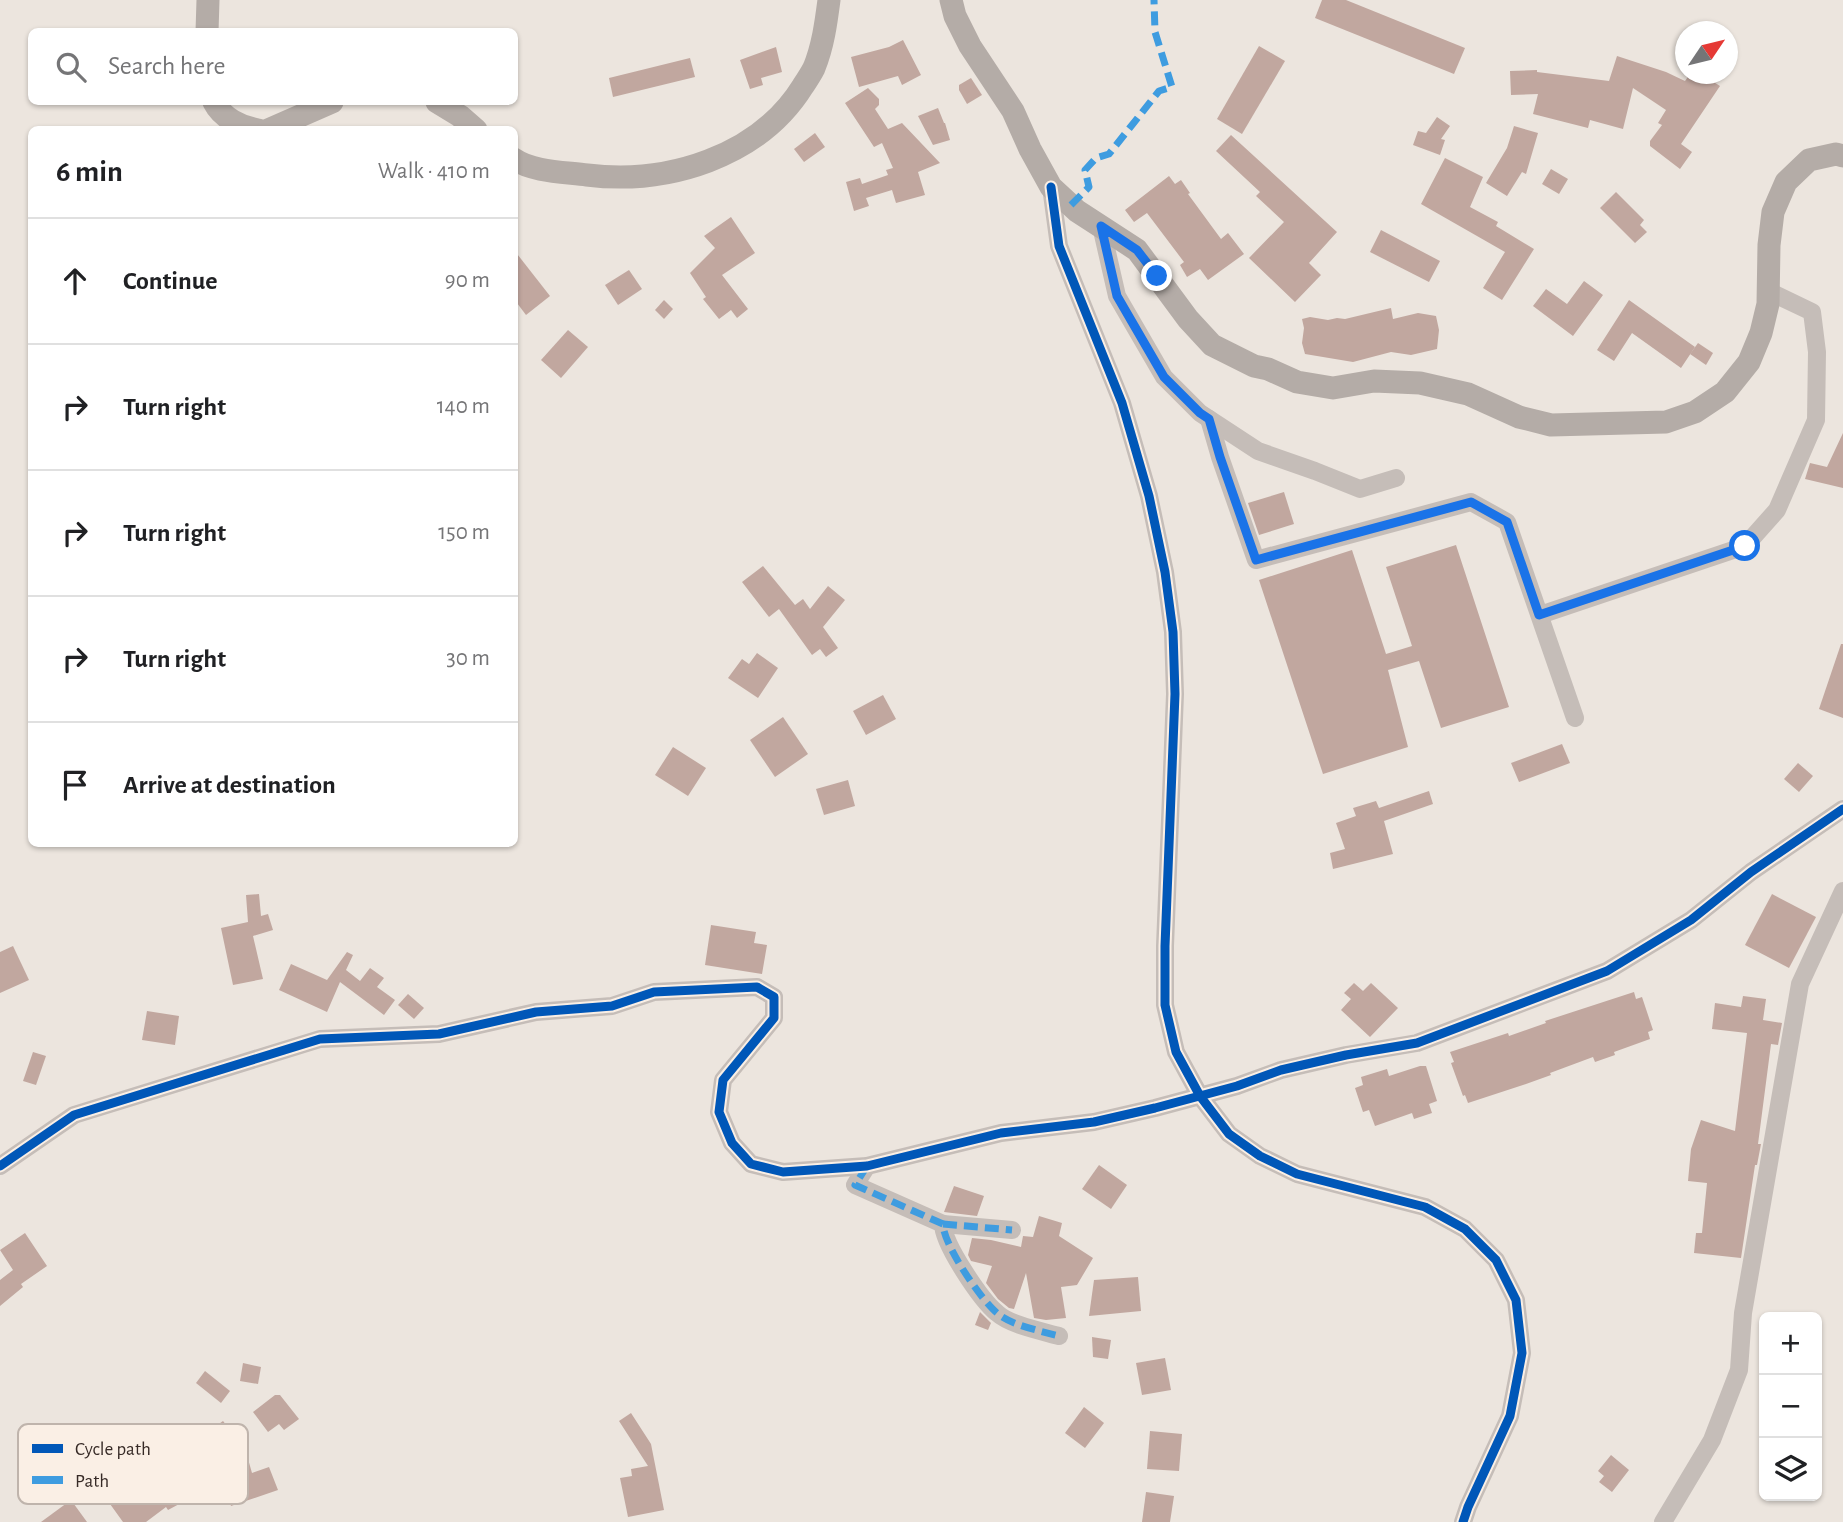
<!DOCTYPE html>
<meta charset="utf-8">
<style>
:root{--surface:#fff;--page:#f2f2f2;--text:#202124;--muted:#757577;--line:#e0e0e0}
body{margin:0;font-family:"Alegreya Sans",sans-serif;background:var(--page);color:var(--text)}
.controls{position:absolute;right:21px;bottom:21px;display:grid;overflow:hidden;border-radius:10px;box-shadow:0 2px 5px #0004}
.controls button{width:63px;height:63px;display:grid;place-items:center;padding:0;border:0;border-bottom:2px solid var(--line);background:var(--surface);color:var(--text);font:35px sans-serif}
.compass{position:absolute;left:1675px;top:21px;width:63px;height:63px;border-radius:50%;background:var(--surface);box-shadow:0 2px 5px #0004;rotate:55deg}
.stop{position:absolute;width:21px;height:21px;margin:-16px;border:5px solid #1a73e8;border-radius:50%;background:#fff}
.stop.end{background:#1a73e8;border-color:#fff;box-shadow:0 2px 7px #0008}
.list{margin:0;padding:0;list-style:none}
h2{display:flex;justify-content:space-between;align-items:center;height:91px;margin:0;padding:0 28px;font-size:30px}
h2 small{font-size:23px;font-weight:400;color:var(--muted)}
.list li{display:grid;grid-template-columns:46px 1fr auto;gap:21px;align-items:center;box-sizing:border-box;height:126px;padding:0 28px;border-top:2px solid var(--line)}
.list b{display:block;font-size:26px;white-space:nowrap}
.list em{font-size:23px;font-style:normal;color:var(--muted)}
.icon{flex:none;width:38px;height:38px;fill:none;stroke:currentColor;stroke-width:2;stroke-linecap:round;stroke-linejoin:round}
.map{position:relative;flex:none;width:1843px;height:1522px;overflow:hidden}
.search{position:absolute;background:var(--surface);box-shadow:0 2px 5px #0004;left:28px;top:28px;width:490px;height:77px;display:flex;align-items:center;gap:18px;box-sizing:border-box;padding:0 24px;border-radius:10px;color:var(--muted);font-size:26px}
.panel{position:absolute;background:var(--surface);box-shadow:0 2px 5px #0004;left:28px;top:126px;width:490px;height:721px;border-radius:10px}
.map>svg:first-child{display:block}
</style>
<div class="map">
<svg width="1843" height="1522" viewBox="0 0 1843 1522">
<rect width="100%" height="100%" fill="#ece5de"/>
<g fill="#c1a79f">
<path d="M 1322,0 L 1346,0 L 1465,48 L 1454,74 L 1315,18 Z"/>
<path d="M 903,40 L 921,75 L 902,85 L 898,76 L 859,87 L 851,57 L 889,47 Z"/>
<path d="M 1259,46 L 1285,61 L 1242,134 L 1217,119 Z"/>
<path d="M 776,47 L 782,72 L 761,78 L 763,85 L 750,89 L 740,60 Z"/>
<path d="M 1617,56 L 1666,72 L 1685,81 L 1690,74 L 1701,74 L 1720,86 L 1681,144 L 1692,152 L 1680,169 L 1650,146 L 1650,141 L 1662,125 L 1658,123 L 1666,110 L 1633,88 L 1623,129 L 1590,120 L 1588,128 L 1533,114 L 1538,94 L 1511,95 L 1510,71 L 1537,70 L 1537,72 L 1609,81 Z"/>
<path d="M 690,58 L 695,77 L 613,97 L 609,78 Z"/>
<path d="M 971,78 L 982,95 L 967,104 L 959,90 L 959,85 Z"/>
<path d="M 868,88 L 879,99 L 879,105 L 875,109 L 888,129 L 902,123 L 940,163 L 918,172 L 925,195 L 896,203 L 892,190 L 866,198 L 869,206 L 854,211 L 846,182 L 860,178 L 862,184 L 888,175 L 886,170 L 893,168 L 882,143 L 874,147 L 845,103 Z"/>
<path d="M 938,108 L 944,123 L 945,123 L 950,140 L 933,145 L 918,116 Z"/>
<path d="M 1437,117 L 1450,126 L 1441,139 L 1445,140 L 1440,155 L 1413,145 L 1418,131 L 1426,133 Z"/>
<path d="M 1514,126 L 1538,133 L 1526,174 L 1522,172 L 1507,196 L 1486,183 L 1507,148 Z"/>
<path d="M 815,133 L 825,147 L 804,162 L 794,149 Z"/>
<path d="M 1231,135 L 1337,232 L 1309,263 L 1321,275 L 1295,302 L 1249,258 L 1284,222 L 1256,196 L 1260,192 L 1216,151 Z"/>
<path d="M 1445,158 L 1483,177 L 1470,207 L 1498,222 L 1496,226 L 1534,249 L 1502,300 L 1483,288 L 1505,252 L 1421,204 Z"/>
<path d="M 1551,169 L 1568,179 L 1559,194 L 1542,184 Z"/>
<path d="M 1169,176 L 1175,184 L 1181,180 L 1190,193 L 1188,194 L 1221,239 L 1228,233 L 1244,254 L 1208,280 L 1200,269 L 1187,277 L 1180,265 L 1184,262 L 1147,213 L 1134,222 L 1125,210 Z"/>
<path d="M 1616,192 L 1644,220 L 1640,225 L 1647,232 L 1635,243 L 1600,208 Z"/>
<path d="M 731,217 L 755,253 L 722,275 L 748,309 L 737,318 L 731,310 L 719,319 L 703,299 L 706,297 L 690,273 L 715,248 L 704,236 Z"/>
<path d="M 1381,230 L 1440,261 L 1429,282 L 1370,252 Z"/>
<path d="M 514,250 L 550,296 L 526,315 L 514,299 Z"/>
<path d="M 629,270 L 642,289 L 618,305 L 605,285 Z"/>
<path d="M 1584,281 L 1603,295 L 1573,336 L 1533,306 L 1546,289 L 1567,304 Z"/>
<path d="M 664,300 L 673,309 L 664,319 L 655,310 Z"/>
<path d="M 1629,300 L 1695,347 L 1681,368 L 1632,333 L 1614,361 L 1597,350 Z"/>
<path d="M 1391,308 L 1393,319 L 1418,313 L 1436,316 L 1439,330 L 1437,349 L 1411,355 L 1391,352 L 1353,362 L 1305,354 L 1302,343 L 1304,328 L 1302,319 L 1310,317 L 1328,320 L 1337,318 L 1345,319 Z"/>
<path d="M 568,330 L 588,347 L 561,378 L 541,360 Z"/>
<path d="M 1698,343 L 1713,353 L 1706,365 L 1690,354 Z"/>
<path d="M 1843,433 L 1843,488 L 1805,479 L 1810,463 L 1827,467 Z"/>
<path d="M 1284,492 L 1294,524 L 1259,535 L 1248,503 Z"/>
<path d="M 1456,545 L 1509,707 L 1441,728 L 1419,661 L 1388,670 L 1408,747 L 1323,774 L 1259,580 L 1352,550 L 1386,654 L 1412,646 L 1386,567 Z"/>
<path d="M 763,566 L 795,605 L 803,599 L 810,609 L 828,586 L 845,600 L 823,627 L 838,648 L 826,657 L 820,649 L 812,655 L 779,609 L 769,617 L 742,582 Z"/>
<path d="M 1841,644 L 1843,644 L 1843,718 L 1819,709 Z"/>
<path d="M 757,653 L 778,668 L 758,698 L 728,678 L 742,659 L 749,664 Z"/>
<path d="M 883,695 L 896,719 L 866,735 L 853,711 Z"/>
<path d="M 783,717 L 808,754 L 775,777 L 750,740 Z"/>
<path d="M 1562,744 L 1570,763 L 1519,782 L 1511,763 Z"/>
<path d="M 673,747 L 706,768 L 688,796 L 655,775 Z"/>
<path d="M 1798,763 L 1813,776 L 1799,792 L 1784,779 Z"/>
<path d="M 848,780 L 855,806 L 824,815 L 816,789 Z"/>
<path d="M 1429,791 L 1433,804 L 1384,821 L 1393,854 L 1333,869 L 1330,853 L 1345,849 L 1336,823 L 1356,816 L 1353,808 L 1376,801 L 1379,808 Z"/>
<path d="M 259,894 L 261,916 L 268,914 L 273,930 L 253,936 L 263,979 L 233,985 L 221,928 L 248,922 L 246,895 Z"/>
<path d="M 1772,894 L 1816,917 L 1789,968 L 1745,945 Z"/>
<path d="M 711,925 L 756,932 L 754,943 L 767,945 L 762,974 L 705,965 Z"/>
<path d="M 13,946 L 29,980 L 0,993 L 0,952 Z"/>
<path d="M 347,952 L 353,955 L 346,970 L 360,981 L 370,968 L 384,978 L 377,987 L 395,1000 L 384,1015 L 340,982 L 327,1012 L 279,990 L 291,964 L 327,980 Z"/>
<path d="M 1354,983 L 1363,991 L 1371,983 L 1398,1008 L 1370,1037 L 1341,1010 L 1351,999 L 1344,993 Z"/>
<path d="M 1634,992 L 1636,999 L 1642,997 L 1653,1030 L 1648,1032 L 1650,1039 L 1614,1052 L 1615,1055 L 1595,1062 L 1593,1057 L 1550,1073 L 1551,1075 L 1526,1084 L 1468,1103 L 1465,1095 L 1463,1096 L 1451,1063 L 1454,1062 L 1450,1052 L 1508,1033 L 1509,1036 L 1546,1023 L 1545,1021 Z"/>
<path d="M 408,994 L 424,1008 L 414,1019 L 398,1005 Z"/>
<path d="M 1743,996 L 1766,999 L 1763,1020 L 1782,1023 L 1778,1045 L 1771,1044 L 1758,1144 L 1761,1144 L 1757,1165 L 1755,1165 L 1741,1258 L 1694,1253 L 1696,1233 L 1702,1233 L 1707,1183 L 1688,1181 L 1691,1149 L 1701,1120 L 1735,1131 L 1747,1033 L 1712,1029 L 1715,1003 L 1741,1007 Z"/>
<path d="M 147,1011 L 179,1016 L 175,1045 L 142,1040 Z"/>
<path d="M 33,1052 L 46,1056 L 36,1085 L 23,1081 Z"/>
<path d="M 1420,1066 L 1426,1066 L 1437,1101 L 1429,1104 L 1432,1113 L 1414,1119 L 1412,1113 L 1375,1126 L 1369,1110 L 1363,1112 L 1355,1088 L 1363,1085 L 1361,1077 L 1387,1069 L 1389,1076 Z"/>
<path d="M 1099,1165 L 1127,1185 L 1111,1209 L 1082,1189 Z"/>
<path d="M 954,1186 L 984,1196 L 977,1216 L 944,1212 Z"/>
<path d="M 1039,1216 L 1062,1223 L 1059,1236 L 1093,1258 L 1077,1285 L 1061,1287 L 1066,1318 L 1046,1320 L 1034,1318 L 1026,1273 L 1014,1309 L 1009,1308 L 998,1299 L 986,1283 L 992,1266 L 971,1261 L 968,1255 L 972,1238 L 991,1240 L 1021,1247 L 1023,1236 L 1033,1237 Z"/>
<path d="M 25,1233 L 47,1266 L 21,1284 L 23,1287 L 0,1306 L 0,1280 L 13,1270 L 0,1250 Z"/>
<path d="M 1138,1277 L 1141,1311 L 1089,1316 L 1094,1280 Z"/>
<path d="M 980,1312 L 991,1323 L 988,1330 L 975,1325 Z"/>
<path d="M 1092,1337 L 1111,1340 L 1108,1359 L 1093,1357 Z"/>
<path d="M 1165,1358 L 1171,1390 L 1142,1395 L 1136,1363 Z"/>
<path d="M 243,1363 L 261,1367 L 258,1384 L 240,1381 Z"/>
<path d="M 205,1371 L 230,1391 L 221,1403 L 196,1383 Z"/>
<path d="M 275,1395 L 280,1395 L 299,1419 L 284,1430 L 279,1424 L 268,1432 L 253,1412 Z"/>
<path d="M 1084,1407 L 1104,1423 L 1085,1448 L 1065,1433 Z"/>
<path d="M 631,1413 L 651,1444 L 664,1510 L 628,1517 L 620,1478 L 632,1476 L 631,1469 L 648,1466 L 619,1421 Z"/>
<path d="M 223,1421 L 238,1440 L 242,1438 L 252,1473 L 269,1467 L 278,1490 L 231,1506 L 222,1475 L 228,1474 L 201,1437 Z"/>
<path d="M 1150,1431 L 1182,1434 L 1179,1471 L 1147,1469 Z"/>
<path d="M 155,1455 L 175,1472 L 181,1468 L 196,1495 L 168,1510 L 166,1507 L 146,1522 L 123,1522 L 105,1497 L 143,1470 Z"/>
<path d="M 1611,1455 L 1629,1470 L 1612,1492 L 1599,1482 L 1604,1476 L 1598,1471 Z"/>
<path d="M 1146,1492 L 1174,1496 L 1170,1522 L 1142,1522 Z"/>
<path d="M 71,1500 L 87,1522 L 41,1522 Z"/>
</g>
<g fill="none" stroke-linecap="round" stroke-linejoin="round">
<g stroke="#c5bdb8" stroke-width="18">
<path d="M 1051,187 L 1059,246 L 1122,403 L 1149,496 L 1165,572 L 1173,632 L 1175,694 L 1165,946 L 1165,1005 L 1176,1052 L 1200,1096 L 1229,1134 L 1260,1156 L 1297,1174 L 1425,1207 L 1465,1229 L 1496,1260 L 1516,1300 L 1522,1353 L 1510,1416 L 1468,1507 L 1463,1522"/>
<path d="M 1101,226 L 1117,296 L 1164,377 L 1200,413 L 1258,451 L 1315,471 L 1360,489 L 1396,478"/>
<path d="M 1209,419 L 1220,457 L 1256,560 L 1471,502 L 1507,522 L 1575,718"/>
<path d="M 1540,615 L 1745,546 L 1777,510 L 1816,420 L 1817,352 L 1812,312 L 1768,291"/>
<path d="M 0,1166 L 74,1115 L 320,1039 L 439,1034 L 536,1012 L 612,1006 L 654,992 L 757,987 L 774,997 L 774,1018 L 723,1080 L 719,1112 L 732,1143 L 751,1164 L 783,1172 L 867,1166 L 1001,1133 L 1094,1122 L 1155,1108 L 1237,1086 L 1281,1070 L 1346,1055 L 1417,1043 L 1607,971 L 1691,920 L 1751,872 L 1843,809"/>
<path d="M 867,1166 L 855,1185 L 943,1224 C 943,1244 981,1300 997,1313 C 1010,1325 1041,1331 1059,1336"/>
<path d="M 943,1224 L 1012,1230"/>
<path d="M 1663,1522 L 1712,1440 L 1739,1370 L 1743,1313 L 1800,984 L 1843,891"/>
</g>
<g stroke="#b4aca7" stroke-width="23">
<path d="M 951,0 L 955,16 L 970,46 L 1013,111 L 1030,149 L 1051,187 L 1077,211 L 1137,250 L 1188,319 L 1212,345 L 1254,366 L 1268,369 L 1297,382 L 1333,388 L 1374,381 L 1420,383 L 1468,394 L 1519,417 L 1551,425 L 1666,422 L 1695,412 L 1725,392 L 1749,362 L 1761,333 L 1768,304 L 1769,245 L 1773,212 L 1786,182 L 1809,160 L 1836,154 L 1843,156"/>
<path d="M 207,32 L 208,0"/>
<path d="M 214,102 C 222,118 241,127 258,130"/>
<path d="M 437,102 L 460,116 L 476,130"/>
<path d="M 268,130 L 332,102"/>
<path d="M 514,159 C 532,172 566,172 587,175 C 667,185 759,157 803,86 C 807,80 811,74 814,68 C 823,46 826,23 829,0"/>
</g>
<g stroke="#3e9ce0" stroke-width="7" stroke-dasharray="14 7" stroke-linecap="butt">
<path d="M 1071,205 L 1089,187 L 1085,170 L 1096,158 L 1109,154 L 1159,91 L 1172,87 L 1155,32 L 1154,0"/>
<path d="M 867,1166 L 855,1185 L 943,1224 C 943,1244 981,1300 997,1313 C 1010,1325 1041,1331 1059,1336"/>
<path d="M 943,1224 L 1012,1230"/>
</g>
<g stroke="#faefe5" stroke-width="13">
<g id="cycleway">
<path d="M 1051,187 L 1059,246 L 1122,403 L 1149,496 L 1165,572 L 1173,632 L 1175,694 L 1165,946 L 1165,1005 L 1176,1052 L 1200,1096 L 1229,1134 L 1260,1156 L 1297,1174 L 1425,1207 L 1465,1229 L 1496,1260 L 1516,1300 L 1522,1353 L 1510,1416 L 1468,1507 L 1463,1522"/>
<path d="M 0,1166 L 74,1115 L 320,1039 L 439,1034 L 536,1012 L 612,1006 L 654,992 L 757,987 L 774,997 L 774,1018 L 723,1080 L 719,1112 L 732,1143 L 751,1164 L 783,1172 L 867,1166 L 1001,1133 L 1094,1122 L 1155,1108 L 1237,1086 L 1281,1070 L 1346,1055 L 1417,1043 L 1607,971 L 1691,920 L 1751,872 L 1843,809"/>
</g>
</g>
<use href="#cycleway" stroke="#0057b8" stroke-width="9"/>
</g>
<g fill="none" stroke-linecap="round" stroke-linejoin="round">
<path stroke="#1a73e8" stroke-width="9" d="M 1157,276 L 1137,250 L 1101,226 L 1117,296 L 1164,377 L 1200,413 L 1209,419 L 1220,457 L 1256,560 L 1471,502 L 1507,522 L 1539,615 L 1745,546"/>
</g>
<rect x="18" y="1424" width="230" height="80" rx="10" fill="#faefe5" stroke="#bfb4ac" stroke-width="2"/>
<rect x="32" y="1444" width="31" height="9" fill="#0057b8"/>
<rect x="32" y="1476" width="31" height="8" fill="#3e9ce0"/>
<g font-size="19" fill="#362a26">
<text x="75" y="1455">Cycle path</text>
<text x="75" y="1487">Path</text>
</g>
</svg>
<div class="controls">
<button>+</button>
<button>−</button>
<button><svg class="icon" aria-label="layers" viewBox="0 0 24 24"><path d="M12 4l9 5-9 5-9-5zM3 14l9 5 9-5"/></svg></button>
</div>
<svg class="compass" viewBox="-18 -18 36 36"><path d="M0-13l5 13h-10z" fill="#e53935"/><path d="M0 13l5-13h-10z" fill="#757577"/></svg>
<div class="stop" style="left:1745px;top:546px"></div>
<div class="stop end" style="left:1157px;top:276px"></div>
<div class="search"><svg class="icon" aria-label="search" viewBox="0 0 24 24"><circle cx="10" cy="10" r="6"/><path d="M15 15l6 6"/></svg>Search here</div>
<section class="panel">
<h2>6 min<small>Walk · 410 m</small></h2>
<ul class="list">
<li><svg class="icon" aria-label="ahead" viewBox="0 0 24 24"><path d="M12 20V5M6 11l6-6 6 6"/></svg><div><b>Continue</b></div><em>90 m</em></li>
<li><svg class="icon" aria-label="right" viewBox="0 0 24 24"><path d="M7 20v-9h11M14 6l5 5-5 5"/></svg><div><b>Turn right</b></div><em>140 m</em></li>
<li><svg class="icon" aria-label="right" viewBox="0 0 24 24"><path d="M7 20v-9h11M14 6l5 5-5 5"/></svg><div><b>Turn right</b></div><em>150 m</em></li>
<li><svg class="icon" aria-label="right" viewBox="0 0 24 24"><path d="M7 20v-9h11M14 6l5 5-5 5"/></svg><div><b>Turn right</b></div><em>30 m</em></li>
<li><svg class="icon" aria-label="arrive" viewBox="0 0 24 24"><path d="M6 21V4h12l-3 4 3 4H6"/></svg><div><b>Arrive at destination</b></div></li>
</ul>
</section>
</div>
